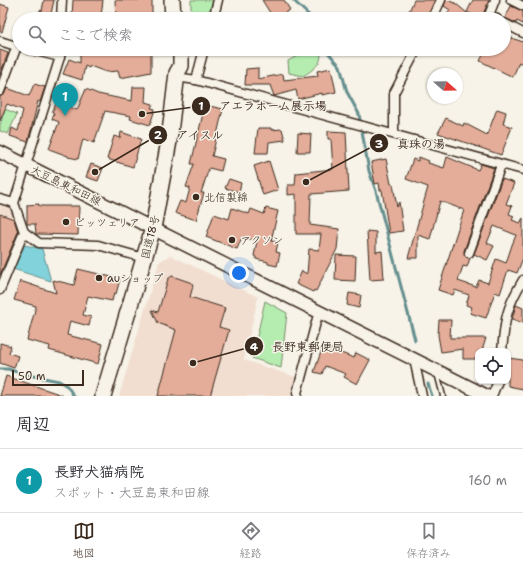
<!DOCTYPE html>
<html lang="ja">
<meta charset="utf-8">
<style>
:root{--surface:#fff;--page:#f2f2f3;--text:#2b2b33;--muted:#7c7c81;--line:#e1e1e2;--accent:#3b2a1e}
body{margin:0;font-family:"Shantell Sans","Klee One",sans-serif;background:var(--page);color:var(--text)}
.controls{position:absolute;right:12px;bottom:12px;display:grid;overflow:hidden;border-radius:8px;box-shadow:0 1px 3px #0004}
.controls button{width:36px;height:36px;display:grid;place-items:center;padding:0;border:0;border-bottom:1px solid var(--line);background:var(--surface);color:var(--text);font:20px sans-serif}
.compass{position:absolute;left:427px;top:68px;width:36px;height:36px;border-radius:50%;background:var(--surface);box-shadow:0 1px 3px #0004;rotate:110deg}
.scale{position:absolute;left:12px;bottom:10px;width:72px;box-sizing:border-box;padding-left:4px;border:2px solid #3b2a1e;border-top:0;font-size:11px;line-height:14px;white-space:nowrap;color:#3b2a1e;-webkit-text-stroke:3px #f7f3e8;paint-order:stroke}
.you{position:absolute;left:239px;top:273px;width:14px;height:14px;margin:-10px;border:3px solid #fff;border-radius:50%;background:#1a73e8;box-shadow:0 0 0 6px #1a73e833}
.badge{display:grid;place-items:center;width:26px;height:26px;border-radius:50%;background:var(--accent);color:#fff;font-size:13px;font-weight:700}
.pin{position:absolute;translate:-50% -33px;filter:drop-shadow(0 1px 2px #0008)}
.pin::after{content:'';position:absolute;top:21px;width:14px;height:12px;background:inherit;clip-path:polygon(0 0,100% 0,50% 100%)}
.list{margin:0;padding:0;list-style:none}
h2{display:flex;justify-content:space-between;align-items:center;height:52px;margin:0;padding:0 16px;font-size:17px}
h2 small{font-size:13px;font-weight:400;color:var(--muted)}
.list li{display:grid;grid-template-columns:26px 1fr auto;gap:12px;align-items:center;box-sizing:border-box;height:64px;padding:0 16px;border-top:1px solid var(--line)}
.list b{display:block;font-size:15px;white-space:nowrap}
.list p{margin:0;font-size:13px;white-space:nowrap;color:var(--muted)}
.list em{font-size:13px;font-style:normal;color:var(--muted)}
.icon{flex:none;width:22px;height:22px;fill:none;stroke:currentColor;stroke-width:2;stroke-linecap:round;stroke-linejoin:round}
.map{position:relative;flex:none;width:523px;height:396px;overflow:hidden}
.search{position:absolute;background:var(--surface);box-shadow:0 1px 3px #0004;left:12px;right:12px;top:12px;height:44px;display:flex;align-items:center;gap:10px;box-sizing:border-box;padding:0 14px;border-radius:22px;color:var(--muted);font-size:15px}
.sheet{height:116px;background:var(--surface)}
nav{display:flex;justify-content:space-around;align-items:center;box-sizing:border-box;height:56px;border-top:1px solid var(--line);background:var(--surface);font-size:11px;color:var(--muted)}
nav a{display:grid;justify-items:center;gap:2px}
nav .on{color:var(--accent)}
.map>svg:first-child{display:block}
</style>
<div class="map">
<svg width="523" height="396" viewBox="0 0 523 396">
<rect width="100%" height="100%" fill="#f7f3e8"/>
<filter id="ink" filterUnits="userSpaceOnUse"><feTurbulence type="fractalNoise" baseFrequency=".025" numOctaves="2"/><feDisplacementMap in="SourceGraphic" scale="8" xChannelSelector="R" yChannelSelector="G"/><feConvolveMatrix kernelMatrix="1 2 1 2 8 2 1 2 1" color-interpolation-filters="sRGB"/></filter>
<g filter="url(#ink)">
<g fill="#f1ded0">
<path d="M 0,202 L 11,204 L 21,233 L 0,285 Z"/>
<path d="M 170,255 L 258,297 L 244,360 L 296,377 L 291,396 L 119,396 L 159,262 Z"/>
</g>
<g fill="#b5edb1" stroke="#788c68">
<path d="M 191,0 L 213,0 L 207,19 L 191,19 Z"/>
<path d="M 305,49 L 318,49 C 327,60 313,70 303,76 L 289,73 L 288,61 L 306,51 Z"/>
<path d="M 5,109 L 17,114 L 8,134 L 0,131 L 0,125 Z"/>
<path d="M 265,301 L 287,313 L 281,368 L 252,358 Z"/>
</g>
<path fill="#81d2da" stroke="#658f8f" d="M 25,245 L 42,249 L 51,281 L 13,269 Z"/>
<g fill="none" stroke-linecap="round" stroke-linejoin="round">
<g stroke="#658f8f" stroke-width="3">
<path d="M 293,0 L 313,19"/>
<path d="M 325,49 L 340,66 L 347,92 L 359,114 L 369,171 L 376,191 L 415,340"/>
<path d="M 0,369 L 8,369 L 23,374 L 59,381 L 67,386 L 74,396"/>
<path d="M 428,384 L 432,396"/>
</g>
</g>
<g fill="#e4ad99" stroke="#3b2a1e">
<path d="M 44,0 L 54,0 L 50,19 L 37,19 L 40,10 L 42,11 Z"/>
<path d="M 73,0 L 103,0 L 101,17 L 91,19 L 72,17 Z"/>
<path d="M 115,0 L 152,0 L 152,19 L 116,19 Z"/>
<path d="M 262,0 L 284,0 L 290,10 L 274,19 Z"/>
<path d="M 414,0 L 435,0 L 426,19 L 414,19 L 407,16 Z"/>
<path d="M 446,0 L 455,3 L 467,13 L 463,19 L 460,16 L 458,19 L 444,19 L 450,10 L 444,6 Z"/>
<path d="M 473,0 L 489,0 L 481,19 L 467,12 Z"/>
<path d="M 0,4 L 9,7 L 2,32 L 0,32 Z"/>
<path d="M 511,6 L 523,11 L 523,24 L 517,21 L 516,23 L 505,18 Z"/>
<path d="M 506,36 L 523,42 L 523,64 L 519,62 L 513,77 L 480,61 L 486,49 L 491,49 L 499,53 L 501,49 L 504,49 Z"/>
<path d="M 80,49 L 151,49 L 151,72 L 120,78 L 118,71 L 106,72 L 90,66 L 89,68 L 85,66 L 82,80 L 63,74 L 69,59 L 80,63 Z"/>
<path d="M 0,50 L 8,53 L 0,75 Z"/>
<path d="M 258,68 L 258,79 L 283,74 L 284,80 L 318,76 L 317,71 L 331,68 L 336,92 L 322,95 L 322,93 L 298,99 L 296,90 L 274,96 L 270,85 L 245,85 L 246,69 Z"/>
<path d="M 34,84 L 45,87 L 40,102 L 38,101 L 28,142 L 10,136 L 12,128 L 18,131 L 23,110 L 7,104 L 0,121 L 0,96 L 4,95 L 7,88 L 29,96 Z"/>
<path d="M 133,87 L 146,87 L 145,102 L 153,104 L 151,108 L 155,109 L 150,125 L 130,119 L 131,116 L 105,111 L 94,143 L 83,139 L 78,159 L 68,157 L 68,156 L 49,149 L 59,122 L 52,119 L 54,113 L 52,112 L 57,102 L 77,110 L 86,89 L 98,94 L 132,101 Z"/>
<path d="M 205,105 L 223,109 L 212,156 L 224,159 L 221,171 L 209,168 L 201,193 L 204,193 L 196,220 L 175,213 L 180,201 L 186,203 L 190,188 L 186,187 L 194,164 L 191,164 Z"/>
<path d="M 497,109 L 506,112 L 503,124 L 512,127 L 501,155 L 438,133 L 446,118 L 463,126 L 464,123 L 487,135 Z"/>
<path d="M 258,128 L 271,128 L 271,130 L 282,129 L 285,140 L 269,142 L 268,153 L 255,153 Z"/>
<path d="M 328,131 L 346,132 L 349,191 L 311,194 L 310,225 L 339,229 L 337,249 L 316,291 L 314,290 L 313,292 L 296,284 L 302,271 L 307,274 L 309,249 L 319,250 L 321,234 L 296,234 L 296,194 L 288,195 L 288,185 L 295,185 L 296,173 L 333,169 L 331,139 L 328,139 Z"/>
<path d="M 121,132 L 141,139 L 133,167 L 107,159 L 114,136 L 120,138 Z"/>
<path d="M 298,133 L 311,134 L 310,152 L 297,152 Z"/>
<path d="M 419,157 L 429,161 L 428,163 L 444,168 L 447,157 L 478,170 L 481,164 L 494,168 L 464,251 L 465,256 L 470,258 L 467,267 L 463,266 L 458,281 L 476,287 L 479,280 L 488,283 L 496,259 L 506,263 L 512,245 L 516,235 L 494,226 L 487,243 L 494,246 L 487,260 L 474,254 L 502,179 L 514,183 L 506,204 L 512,206 L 509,214 L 514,216 L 512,220 L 520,223 L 523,218 L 523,258 L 517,273 L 508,270 L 500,294 L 495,292 L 486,318 L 470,313 L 472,307 L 466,305 L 469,295 L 455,290 L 453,295 L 438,290 L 464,210 L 440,201 L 430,239 L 418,235 L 418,258 L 408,258 L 428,187 L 406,179 L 413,159 L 418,161 Z"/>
<path d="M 386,159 L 391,184 L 393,184 L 397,207 L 399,202 L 403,231 L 389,233 L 382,190 L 380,190 L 379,183 L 375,184 L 371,162 Z"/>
<path d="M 269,161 L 278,190 L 263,195 L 254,166 Z"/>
<path d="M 91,164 L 103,168 L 98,181 L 86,177 Z"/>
<path d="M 229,179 L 241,183 L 239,192 L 225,188 Z"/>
<path d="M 39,204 L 39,206 L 79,206 L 78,235 L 36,234 L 35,224 L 27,224 L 27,205 Z"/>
<path d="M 232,208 L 249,214 L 251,209 L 264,214 L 266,208 L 278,211 L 271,241 L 278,242 L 276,252 L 280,253 L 277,266 L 268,264 L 268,262 L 256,259 L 256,257 L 254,256 L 257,241 L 242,237 L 237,249 L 206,237 L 214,214 L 229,219 Z"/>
<path d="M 0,214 L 14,219 L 18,232 L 0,275 Z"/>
<path d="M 367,231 L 376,232 L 376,252 L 382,251 L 384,279 L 370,280 Z"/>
<path d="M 336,255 L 356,256 L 355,281 L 335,280 Z"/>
<path d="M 78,269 L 120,279 L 116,294 L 114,293 L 112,301 L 88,296 L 83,315 L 91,317 L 89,326 L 70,321 L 67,335 L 103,344 L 98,364 L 49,350 L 50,346 L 27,340 L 36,306 L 14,300 L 20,281 L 56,293 L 53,280 L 74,285 Z"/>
<path d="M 172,276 L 192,283 L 193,286 L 190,297 L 225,308 L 219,327 L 229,330 L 210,396 L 158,396 L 176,330 L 158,323 L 152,310 L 158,312 L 168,279 Z"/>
<path d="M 349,293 L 361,295 L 359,308 L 347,305 Z"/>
<path d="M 516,305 L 523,308 L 523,323 L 512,319 Z"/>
<path d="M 439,320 L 451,320 L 450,338 L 486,338 L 482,351 L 478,351 L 478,359 L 463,359 L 463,349 L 441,352 L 438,335 Z"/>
<path d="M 0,343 L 11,346 L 9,353 L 18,356 L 14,368 L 0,363 Z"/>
<path d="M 323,346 L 354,358 L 356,353 L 370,360 L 357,384 L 344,377 L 346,374 L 325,366 L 322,374 L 314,372 Z"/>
<path d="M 508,358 L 523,360 L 523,389 L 508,386 Z"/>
<path d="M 6,376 L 62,395 L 62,396 L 0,396 Z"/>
</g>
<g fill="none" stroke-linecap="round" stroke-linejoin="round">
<g stroke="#3b2a1e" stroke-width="7">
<path id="lane" d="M 437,373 L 443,396"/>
</g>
<g stroke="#3b2a1e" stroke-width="11">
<g id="street">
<path d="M 495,0 L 489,15 L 497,19"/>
<path d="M 511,0 L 523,6"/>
<path d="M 61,19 L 62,0"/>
<path d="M 213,19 L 218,0"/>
<path d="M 432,19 L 441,0"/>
<path d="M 504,23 L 523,33"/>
<path d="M 0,41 L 19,47"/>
<path d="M 28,49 L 60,57"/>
<path d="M 61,49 L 60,57 L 14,203 L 24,232 L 39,243 L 98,245 L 144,258"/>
<path d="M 176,77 L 196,80 L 523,170"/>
<path d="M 196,80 L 204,49"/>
<path d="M 0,91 L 17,46"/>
<path d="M 394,134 L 394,93 L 417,49"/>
<path d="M 0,199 L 14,203"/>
<path d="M 469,253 L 501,165"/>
<path d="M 0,290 L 24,232"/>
<path d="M 502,351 C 505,319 506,308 523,280"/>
<path d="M 414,359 L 422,396"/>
<path d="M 298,396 L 297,393 L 319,311"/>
<path d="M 492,396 L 498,381"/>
</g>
</g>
<g stroke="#3b2a1e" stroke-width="15">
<path id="secondary" d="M 0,152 L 487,396"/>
</g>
<g stroke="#3b2a1e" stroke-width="18">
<g id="highway">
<path d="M 172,0 L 173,19"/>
<path d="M 103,396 L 153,228 L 169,141 L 177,73 L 181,66 L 181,49"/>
</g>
</g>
<use href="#lane" stroke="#f7f3e8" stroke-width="4"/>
<use href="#street" stroke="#f7f3e8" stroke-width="8"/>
<use href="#secondary" stroke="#f7f3e8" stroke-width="12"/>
<use href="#highway" stroke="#f7f3e8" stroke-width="15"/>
</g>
</g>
<g fill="#3b2a1e" stroke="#f7f3e8" stroke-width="1.5">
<circle cx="196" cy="197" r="4"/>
<circle cx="66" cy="222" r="4"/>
<circle cx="232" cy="240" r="4"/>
<circle cx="99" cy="278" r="4"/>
</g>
<g text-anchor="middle" stroke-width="3" stroke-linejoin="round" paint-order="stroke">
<g font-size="11" fill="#3b2a1e" stroke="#f7f3e8">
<text transform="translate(66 185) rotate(26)" y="4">大豆島東和田線</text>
<text transform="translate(150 237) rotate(-76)" y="4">国道18号</text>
</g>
<g font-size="11" fill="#3b2a1e" stroke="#f7f3e8" text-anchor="start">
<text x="204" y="201">北信製綿</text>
<text x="74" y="226">ピッツェリア</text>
<text x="240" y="244">アクソン</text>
<text x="107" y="282">auショップ</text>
</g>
</g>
<path fill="none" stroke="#3b2a1e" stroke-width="1.5" d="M142 114L201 106M95 172L158 135M306 182L379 143M193 363L254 346"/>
<g fill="#3b2a1e" stroke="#f7f3e8" stroke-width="1.5">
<circle cx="142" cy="114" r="4"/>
<circle cx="95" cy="172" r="4"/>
<circle cx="306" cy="182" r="4"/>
<circle cx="193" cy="363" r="4"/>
<circle cx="201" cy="106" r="10"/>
<circle cx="158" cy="135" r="10"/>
<circle cx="379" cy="143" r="10"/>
<circle cx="254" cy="346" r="10"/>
</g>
<g font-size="12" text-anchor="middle" font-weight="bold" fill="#fff">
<text x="201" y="110">1</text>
<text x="158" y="139">2</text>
<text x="379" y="148">3</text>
<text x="254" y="351">4</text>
</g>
<g font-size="12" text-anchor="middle" font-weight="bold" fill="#3b2a1e" stroke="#f7f3e8" stroke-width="3" stroke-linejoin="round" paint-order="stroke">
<text x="273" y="110">アエラホーム展示場</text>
<text x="200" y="139">アイスル</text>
<text x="421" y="148">真珠の湯</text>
<text x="308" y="351">長野東郵便局</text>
</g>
</svg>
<div class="controls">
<button><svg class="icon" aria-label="locate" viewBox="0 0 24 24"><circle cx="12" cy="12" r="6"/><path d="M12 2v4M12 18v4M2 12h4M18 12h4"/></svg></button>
</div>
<svg class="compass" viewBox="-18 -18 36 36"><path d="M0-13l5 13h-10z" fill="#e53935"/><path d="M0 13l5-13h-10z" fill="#7c7c81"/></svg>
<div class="scale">50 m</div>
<div class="you"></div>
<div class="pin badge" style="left:65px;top:116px;background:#0f9aa8">1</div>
<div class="search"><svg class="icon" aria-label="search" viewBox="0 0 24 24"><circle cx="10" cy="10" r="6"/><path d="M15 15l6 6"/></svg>ここで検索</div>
</div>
<section class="sheet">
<h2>周辺<small></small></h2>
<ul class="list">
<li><span class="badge" style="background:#0f9aa8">1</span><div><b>長野犬猫病院</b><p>スポット · 大豆島東和田線</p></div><em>160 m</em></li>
</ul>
</section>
<nav>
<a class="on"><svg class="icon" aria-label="map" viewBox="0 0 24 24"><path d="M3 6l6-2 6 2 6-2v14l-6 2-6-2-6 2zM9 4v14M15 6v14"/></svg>地図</a>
<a><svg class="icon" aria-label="directions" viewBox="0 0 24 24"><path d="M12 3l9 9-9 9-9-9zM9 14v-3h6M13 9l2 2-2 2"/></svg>経路</a>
<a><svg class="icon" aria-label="saved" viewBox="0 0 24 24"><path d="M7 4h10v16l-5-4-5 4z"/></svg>保存済み</a>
</nav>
